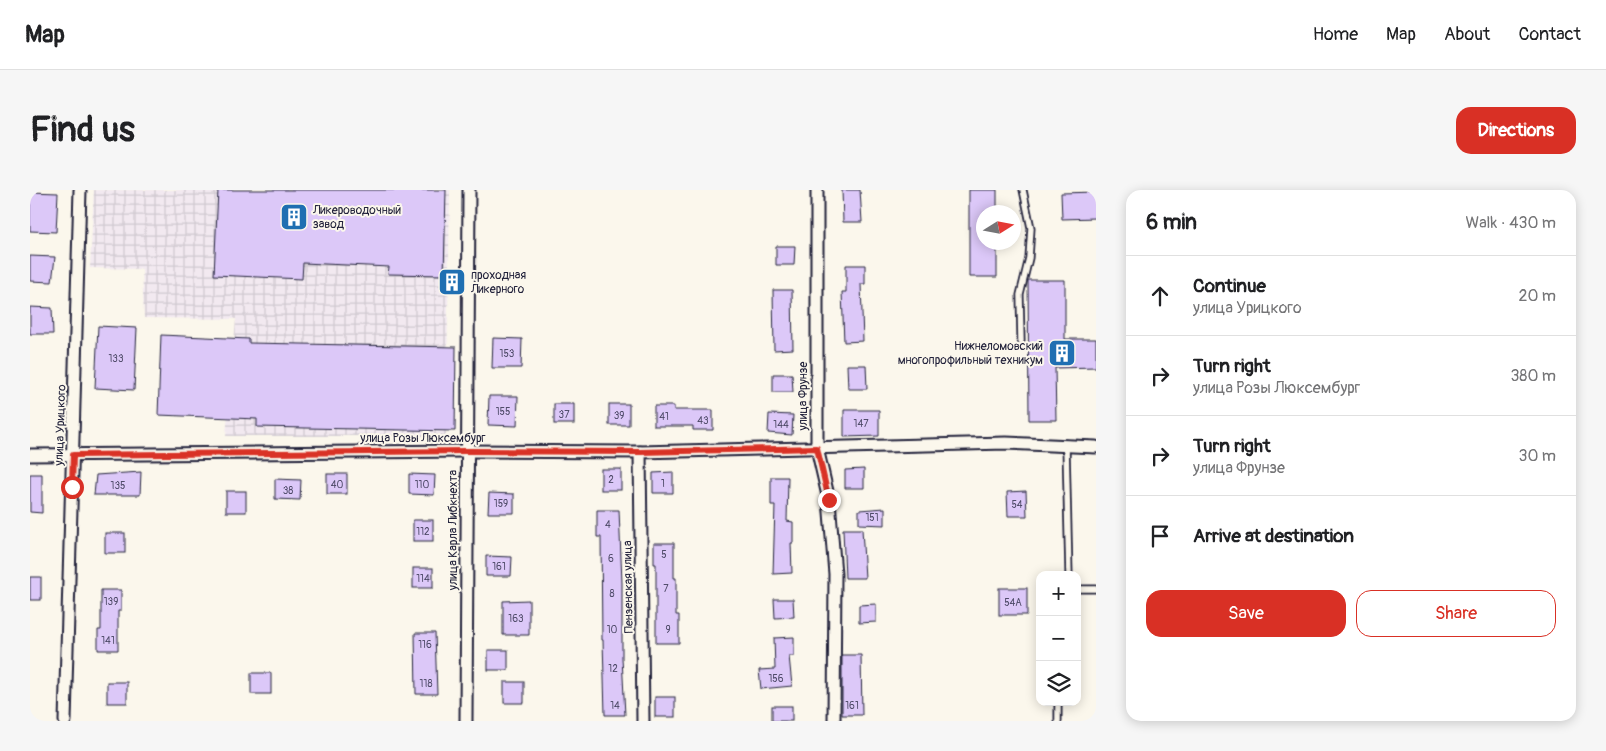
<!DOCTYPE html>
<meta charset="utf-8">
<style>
:root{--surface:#fff;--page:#f6f6f6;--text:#202124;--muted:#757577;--line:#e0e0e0;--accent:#d93025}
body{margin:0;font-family:Pangolin,sans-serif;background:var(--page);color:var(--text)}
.controls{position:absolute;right:15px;bottom:15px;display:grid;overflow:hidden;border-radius:10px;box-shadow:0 2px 12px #0003}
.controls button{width:45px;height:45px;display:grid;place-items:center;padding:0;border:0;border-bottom:1px solid var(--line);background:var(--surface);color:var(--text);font:25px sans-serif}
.compass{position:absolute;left:946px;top:15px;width:45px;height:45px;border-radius:50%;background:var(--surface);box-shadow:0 2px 12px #0003;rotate:79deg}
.stop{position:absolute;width:15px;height:15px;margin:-11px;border:4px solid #d93025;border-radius:50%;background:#fff}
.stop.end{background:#d93025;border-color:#fff;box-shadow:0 1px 5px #0008}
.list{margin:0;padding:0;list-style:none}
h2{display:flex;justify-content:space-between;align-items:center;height:65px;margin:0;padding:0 20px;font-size:21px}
h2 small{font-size:16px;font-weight:400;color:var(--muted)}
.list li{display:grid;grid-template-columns:32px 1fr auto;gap:15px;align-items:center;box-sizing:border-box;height:80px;padding:0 20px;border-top:1px solid var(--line)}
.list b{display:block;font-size:19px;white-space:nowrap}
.list p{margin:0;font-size:16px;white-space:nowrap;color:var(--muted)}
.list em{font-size:16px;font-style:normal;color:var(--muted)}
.actions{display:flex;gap:10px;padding:15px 20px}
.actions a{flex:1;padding:11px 0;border:1px solid var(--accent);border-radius:15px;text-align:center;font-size:18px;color:var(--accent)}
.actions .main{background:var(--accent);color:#fff}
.icon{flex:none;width:28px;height:28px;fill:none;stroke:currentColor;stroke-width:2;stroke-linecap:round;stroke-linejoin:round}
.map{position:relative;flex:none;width:1066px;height:531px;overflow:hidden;border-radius:15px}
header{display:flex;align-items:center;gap:30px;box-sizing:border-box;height:70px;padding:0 25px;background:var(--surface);border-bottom:1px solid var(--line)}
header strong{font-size:24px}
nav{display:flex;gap:28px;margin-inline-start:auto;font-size:18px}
.intro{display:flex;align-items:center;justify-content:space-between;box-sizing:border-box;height:120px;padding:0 30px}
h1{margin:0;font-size:35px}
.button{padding:12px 22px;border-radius:15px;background:var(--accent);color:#fff;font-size:18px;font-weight:700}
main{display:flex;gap:30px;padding:0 30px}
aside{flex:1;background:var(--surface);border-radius:15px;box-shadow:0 2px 12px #0003}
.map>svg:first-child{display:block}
</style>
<header>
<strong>Map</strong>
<nav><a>Home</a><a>Map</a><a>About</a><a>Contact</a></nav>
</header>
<div class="intro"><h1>Find us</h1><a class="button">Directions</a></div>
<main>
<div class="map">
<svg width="1066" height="531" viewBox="0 0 1066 531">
<defs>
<pattern id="industrial-grid" width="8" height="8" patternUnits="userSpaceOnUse" patternTransform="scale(1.25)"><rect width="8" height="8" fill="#f2e9f0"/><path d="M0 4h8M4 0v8" fill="none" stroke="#cfc8cf"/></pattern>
</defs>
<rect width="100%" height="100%" fill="#fbf7ec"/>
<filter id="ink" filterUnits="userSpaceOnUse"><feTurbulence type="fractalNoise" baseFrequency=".02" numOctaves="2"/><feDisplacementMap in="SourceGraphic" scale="10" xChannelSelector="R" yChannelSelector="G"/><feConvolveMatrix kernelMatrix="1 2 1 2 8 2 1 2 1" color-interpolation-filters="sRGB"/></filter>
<g filter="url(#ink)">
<path fill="url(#industrial-grid)" d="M 64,0 L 420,0 L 416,246 L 196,246 L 206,129 L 114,128 L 112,79 L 60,78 Z"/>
<g fill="#dcc8f8" stroke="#22223b">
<path d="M 188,0 L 416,0 L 414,85 L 358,84 L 359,77 L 273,73 L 272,89 L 184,85 Z"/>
<path d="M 812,0 L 830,0 L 832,32 L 813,32 Z"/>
<path d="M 939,0 L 967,0 L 967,22 L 954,22 L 954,52 L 967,52 L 967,87 L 939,87 Z"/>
<path d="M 0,2 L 28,3 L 26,42 L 0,41 Z"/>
<path d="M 1066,2 L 1066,28 L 1032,29 L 1031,3 Z"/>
<path d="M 746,56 L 765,56 L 764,75 L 746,75 Z"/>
<path d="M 0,66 L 25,67 L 22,92 L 0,91 Z"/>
<path d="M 816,75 L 835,75 L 835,94 L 831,94 L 833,151 L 814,152 L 812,102 L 816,102 Z"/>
<path d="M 998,90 L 1035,90 L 1035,149 L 1066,149 L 1066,177 L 1025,178 L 1026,230 L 999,230 Z"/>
<path d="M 743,100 L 762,100 L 763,159 L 744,160 Z"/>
<path d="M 0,117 L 22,118 L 23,144 L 0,144 Z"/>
<path d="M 68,136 L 107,138 L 104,200 L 65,198 Z"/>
<path d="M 131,145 L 219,149 L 219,153 L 426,157 L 425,241 L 227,237 L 227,229 L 128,225 Z"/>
<path d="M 463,148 L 492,149 L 491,178 L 462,178 Z"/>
<path d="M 817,175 L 836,175 L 837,199 L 818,199 Z"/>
<path d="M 743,184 L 762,184 L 763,202 L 743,202 Z"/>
<path d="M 459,206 L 488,206 L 487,236 L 458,235 Z"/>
<rect x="524" y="214" width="20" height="20"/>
<rect x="579" y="214" width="20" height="21"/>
<path d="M 624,216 L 644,216 L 644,220 L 683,220 L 683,240 L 663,240 L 663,236 L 624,236 Z"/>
<path d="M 814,220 L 849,220 L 849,246 L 814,247 Z"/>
<path d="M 739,224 L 763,225 L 762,245 L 738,243 Z"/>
<rect x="571" y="279" width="20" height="21"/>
<path d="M 834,279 L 834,298 L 815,298 L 815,280 Z"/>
<path d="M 111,282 L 110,305 L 64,305 L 66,285 Z"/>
<path d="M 643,282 L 643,303 L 623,303 L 623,283 Z"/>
<path d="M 0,284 L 12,284 L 12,323 L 0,322 Z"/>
<rect x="297" y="284" width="20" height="20"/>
<path d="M 379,284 L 405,285 L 404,305 L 379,304 Z"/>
<path d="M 741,287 L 758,287 L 757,331 L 763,332 L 763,353 L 761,353 L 762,383 L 743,384 L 745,315 L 741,315 Z"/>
<path d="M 245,289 L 271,290 L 270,310 L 245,309 Z"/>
<rect x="196" y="301" width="20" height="21"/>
<path d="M 996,301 L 997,326 L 978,326 L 977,302 Z"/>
<path d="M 459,303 L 484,304 L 484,323 L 458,323 Z"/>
<path d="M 855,318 L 855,335 L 829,334 L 829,320 Z"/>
<path d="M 567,320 L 589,320 L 592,393 L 592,468 L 595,525 L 575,525 L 573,450 L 572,450 L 571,347 L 567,347 Z"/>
<rect x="383" y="330" width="20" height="21"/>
<path d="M 813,339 L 832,339 L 835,388 L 815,388 Z"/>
<rect x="75" y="343" width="20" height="20"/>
<path d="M 624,353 L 644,353 L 644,388 L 646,388 L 646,425 L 649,425 L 649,453 L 626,453 L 626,374 L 624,374 Z"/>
<path d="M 456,366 L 482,367 L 481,386 L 456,386 Z"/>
<rect x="383" y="378" width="20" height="20"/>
<rect x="0" y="387" width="11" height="23"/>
<rect x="969" y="398" width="28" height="27"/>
<path d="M 71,400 L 91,400 L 91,421 L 88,421 L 88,460 L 68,460 L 68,440 L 71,440 Z"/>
<path d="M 744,409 L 763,409 L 764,427 L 745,428 Z"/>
<path d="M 499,410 L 499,445 L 473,445 L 473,411 Z"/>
<path d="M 846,414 L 846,432 L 829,433 L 829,415 Z"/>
<path d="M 385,443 L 405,443 L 407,504 L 386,504 Z"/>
<path d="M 764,447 L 764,466 L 759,466 L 762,496 L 731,499 L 729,480 L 745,479 L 744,448 Z"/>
<rect x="458" y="460" width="20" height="20"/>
<path d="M 812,465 L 831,465 L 832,525 L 812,525 Z"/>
<rect x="221" y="483" width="20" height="21"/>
<rect x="77" y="492" width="20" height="21"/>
<rect x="474" y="492" width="20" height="21"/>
<rect x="625" y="507" width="20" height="20"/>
<rect x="742" y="516" width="20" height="15"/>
</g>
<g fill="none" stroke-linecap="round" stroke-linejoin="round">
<g stroke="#22223b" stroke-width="9">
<g id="service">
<path d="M 991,151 L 990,105 L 999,68 L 1001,38 L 993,0"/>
<path d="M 1036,257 L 1039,385"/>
<path d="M 1047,399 L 1066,399"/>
<path d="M 1028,531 L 1028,512"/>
</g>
</g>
<g stroke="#22223b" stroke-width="15">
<g id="minor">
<path d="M 787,0 L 787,258 L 799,310 L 805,384 L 804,531"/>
<path d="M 610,262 L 613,531"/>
<path d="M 0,265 L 437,261 L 610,262 L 976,253 L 1066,257"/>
<path d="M 35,531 L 50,0"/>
<path d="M 436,531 L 439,0"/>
</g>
</g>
<use href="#service" stroke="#fbf7ec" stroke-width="5.5"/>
<use href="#minor" stroke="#fbf7ec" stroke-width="11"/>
</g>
</g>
<g fill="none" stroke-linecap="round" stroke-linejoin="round" filter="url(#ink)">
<path stroke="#d93025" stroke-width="6" d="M 42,297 L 43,265 L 436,261 L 610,262 L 787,258 L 799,310"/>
</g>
<defs>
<g id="building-square" transform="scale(1.4375)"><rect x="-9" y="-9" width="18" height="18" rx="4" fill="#1f6fb2" stroke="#fbf7ec"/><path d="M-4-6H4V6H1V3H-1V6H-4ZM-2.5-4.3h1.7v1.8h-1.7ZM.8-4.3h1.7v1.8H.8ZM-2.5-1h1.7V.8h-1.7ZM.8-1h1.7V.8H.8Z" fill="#fff"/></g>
</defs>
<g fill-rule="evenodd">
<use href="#building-square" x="264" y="27"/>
<use href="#building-square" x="422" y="92"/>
<use href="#building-square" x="1032" y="163"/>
</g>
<g text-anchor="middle" stroke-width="4" stroke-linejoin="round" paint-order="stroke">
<g font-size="10" fill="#504c6a">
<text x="477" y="167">153</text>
<text x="86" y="172">133</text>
<text x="473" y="225">155</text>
<text x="534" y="228">37</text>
<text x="589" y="229">39</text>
<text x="634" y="230">41</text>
<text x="673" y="234">43</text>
<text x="831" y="237">147</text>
<text x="751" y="238">144</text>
<text x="581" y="293">2</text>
<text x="633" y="297">1</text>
<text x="307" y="298">40</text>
<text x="392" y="298">110</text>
<text x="88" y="299">135</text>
<text x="258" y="304">38</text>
<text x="471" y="317">159</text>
<text x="987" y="318">54</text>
<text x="842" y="331">151</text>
<text x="578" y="338">4</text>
<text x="393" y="345">112</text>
<text x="634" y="368">5</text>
<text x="581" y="372">6</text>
<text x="469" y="380">161</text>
<text x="393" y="392">114</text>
<text x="636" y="402">7</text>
<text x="582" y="407">8</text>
<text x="81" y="415">139</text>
<text x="983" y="416">54А</text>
<text x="486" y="432">163</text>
<text x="582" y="443">10</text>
<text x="638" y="443">9</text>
<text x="78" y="454">141</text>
<text x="395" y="458">116</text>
<text x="583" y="482">12</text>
<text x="746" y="492">156</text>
<text x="396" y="497">118</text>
<text x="585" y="519">14</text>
<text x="822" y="519">161</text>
</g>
<g font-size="12" fill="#22223b" stroke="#fbf7ec" text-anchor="start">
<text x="283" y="24">Ликероводочный<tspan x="283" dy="14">завод</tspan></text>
<text x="441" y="89">проходная<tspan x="441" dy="14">Ликерного</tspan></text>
<text x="1013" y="160" text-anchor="end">Нижнеломовский<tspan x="1013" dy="14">многопрофильный техникум</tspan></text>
</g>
<g font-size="12" fill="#22223b" stroke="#fbf7ec">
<text transform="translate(773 206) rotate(-90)" y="4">улица Фрунзе</text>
<text transform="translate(30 235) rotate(-88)" y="4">улица Урицкого</text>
<text x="393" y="252">улица Розы Люксембург</text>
<text transform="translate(423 340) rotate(-90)" y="4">улица Карла Либкнехта</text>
<text transform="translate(598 397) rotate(-91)" y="4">Пензенская улица</text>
</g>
</g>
</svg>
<div class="controls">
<button>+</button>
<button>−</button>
<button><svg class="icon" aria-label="layers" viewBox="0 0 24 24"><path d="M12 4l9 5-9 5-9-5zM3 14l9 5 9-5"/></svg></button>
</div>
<svg class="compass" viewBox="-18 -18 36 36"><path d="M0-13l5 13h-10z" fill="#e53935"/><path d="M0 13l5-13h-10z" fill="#757577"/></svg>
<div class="stop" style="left:42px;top:297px"></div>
<div class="stop end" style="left:799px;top:310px"></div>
</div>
<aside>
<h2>6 min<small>Walk · 430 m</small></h2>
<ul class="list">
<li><svg class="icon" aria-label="ahead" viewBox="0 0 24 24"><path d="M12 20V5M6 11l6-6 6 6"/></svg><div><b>Continue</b><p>улица Урицкого</p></div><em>20 m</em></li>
<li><svg class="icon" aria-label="right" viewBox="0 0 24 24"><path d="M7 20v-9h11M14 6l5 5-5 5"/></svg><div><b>Turn right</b><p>улица Розы Люксембург</p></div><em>380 m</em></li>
<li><svg class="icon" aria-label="right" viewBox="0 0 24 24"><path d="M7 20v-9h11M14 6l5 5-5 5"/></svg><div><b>Turn right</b><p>улица Фрунзе</p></div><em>30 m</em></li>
<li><svg class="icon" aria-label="arrive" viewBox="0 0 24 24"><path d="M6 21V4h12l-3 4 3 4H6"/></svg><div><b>Arrive at destination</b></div></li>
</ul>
<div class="actions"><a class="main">Save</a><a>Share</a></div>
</aside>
</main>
